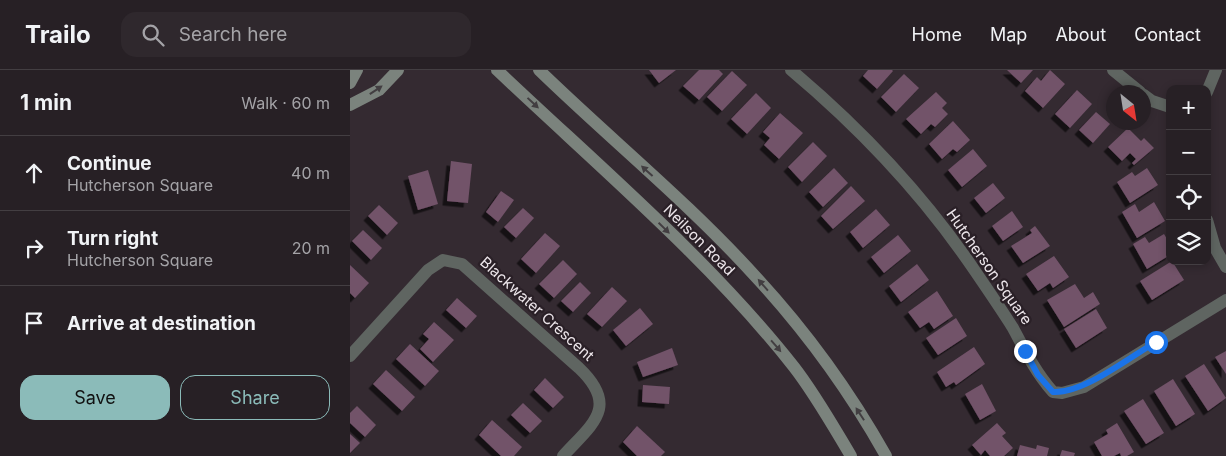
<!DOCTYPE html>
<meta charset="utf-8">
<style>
:root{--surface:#272025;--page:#2f282d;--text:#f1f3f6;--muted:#a4a3a7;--line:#433e42;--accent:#8bbbb9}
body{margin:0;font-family:Inter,sans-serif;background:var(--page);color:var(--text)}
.controls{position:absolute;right:15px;top:15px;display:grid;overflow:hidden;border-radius:10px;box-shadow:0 2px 8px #0003}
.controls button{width:45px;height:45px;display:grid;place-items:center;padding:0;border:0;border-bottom:1px solid var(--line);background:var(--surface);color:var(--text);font:25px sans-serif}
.compass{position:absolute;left:756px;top:15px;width:45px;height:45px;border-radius:50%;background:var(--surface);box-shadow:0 2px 8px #0003;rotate:150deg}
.stop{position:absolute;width:15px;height:15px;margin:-11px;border:4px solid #1a73e8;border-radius:50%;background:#fff}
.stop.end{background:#1a73e8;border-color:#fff;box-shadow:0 1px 5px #0008}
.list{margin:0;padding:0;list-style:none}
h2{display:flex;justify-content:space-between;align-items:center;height:65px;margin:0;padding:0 20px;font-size:21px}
h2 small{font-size:16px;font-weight:400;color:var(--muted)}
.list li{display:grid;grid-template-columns:32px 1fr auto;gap:15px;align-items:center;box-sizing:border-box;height:75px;padding:0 20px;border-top:1px solid var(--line)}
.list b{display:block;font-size:19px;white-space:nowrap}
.list p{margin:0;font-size:16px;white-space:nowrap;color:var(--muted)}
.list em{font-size:16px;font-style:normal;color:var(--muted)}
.actions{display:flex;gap:10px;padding:15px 20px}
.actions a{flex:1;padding:11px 0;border:1px solid var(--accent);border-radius:15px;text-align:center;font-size:18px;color:var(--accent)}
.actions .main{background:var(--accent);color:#111}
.icon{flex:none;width:28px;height:28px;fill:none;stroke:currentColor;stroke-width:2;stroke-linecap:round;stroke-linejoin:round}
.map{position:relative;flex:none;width:876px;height:386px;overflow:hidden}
header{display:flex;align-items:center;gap:30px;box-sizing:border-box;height:70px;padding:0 25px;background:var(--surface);border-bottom:1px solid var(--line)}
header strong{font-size:24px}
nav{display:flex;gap:28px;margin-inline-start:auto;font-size:18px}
.search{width:350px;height:45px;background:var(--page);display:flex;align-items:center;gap:12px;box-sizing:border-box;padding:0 18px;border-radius:15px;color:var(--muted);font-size:19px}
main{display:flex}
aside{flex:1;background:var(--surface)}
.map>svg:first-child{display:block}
</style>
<header>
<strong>Trailo</strong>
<div class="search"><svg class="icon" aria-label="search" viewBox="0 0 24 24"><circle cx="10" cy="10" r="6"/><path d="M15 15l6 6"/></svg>Search here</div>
<nav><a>Home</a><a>Map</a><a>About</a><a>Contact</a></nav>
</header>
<main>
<aside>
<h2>1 min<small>Walk · 60 m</small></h2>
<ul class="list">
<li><svg class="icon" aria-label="ahead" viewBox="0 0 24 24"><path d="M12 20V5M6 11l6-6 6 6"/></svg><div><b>Continue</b><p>Hutcherson Square</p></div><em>40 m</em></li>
<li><svg class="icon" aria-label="right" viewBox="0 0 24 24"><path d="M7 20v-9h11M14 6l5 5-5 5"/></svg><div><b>Turn right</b><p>Hutcherson Square</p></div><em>20 m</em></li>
<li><svg class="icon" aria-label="arrive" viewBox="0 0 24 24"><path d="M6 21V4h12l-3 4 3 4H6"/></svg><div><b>Arrive at destination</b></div></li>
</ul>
<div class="actions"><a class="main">Save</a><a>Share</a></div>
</aside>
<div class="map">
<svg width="876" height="386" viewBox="0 0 876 386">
<defs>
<filter id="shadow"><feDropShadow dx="-4.5" dy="4.5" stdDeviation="0" flood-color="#0009"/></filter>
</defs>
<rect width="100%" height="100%" fill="#342a31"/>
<g fill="#725269" filter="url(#shadow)">
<path d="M 299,0 L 326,0 L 309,13 Z"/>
<path d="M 349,0 L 369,0 L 373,4 L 349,30 L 333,16 Z"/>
<path d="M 518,0 L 542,0 L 543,1 L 527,19 L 513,6 Z"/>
<path d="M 657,0 L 683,0 L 671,13 Z"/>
<path d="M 700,0 L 715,14 L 693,38 L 675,21 L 687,7 L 691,11 Z"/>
<path d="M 382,1 L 397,15 L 372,41 L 357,27 Z"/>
<path d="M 554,4 L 569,18 L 546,42 L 531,27 Z"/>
<path d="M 727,20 L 742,34 L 720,58 L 705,44 Z"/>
<path d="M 586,22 L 597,33 L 592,38 L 598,44 L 585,57 L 581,54 L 571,64 L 556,49 Z"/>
<path d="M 406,23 L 421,38 L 397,64 L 381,49 Z"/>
<path d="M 746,42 L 760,54 L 743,73 L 729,60 Z"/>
<path d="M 430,43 L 453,63 L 429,89 L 414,75 L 420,68 L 413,62 Z"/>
<path d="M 603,51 L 620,70 L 607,82 L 603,79 L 592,89 L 579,74 Z"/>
<path d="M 778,58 L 791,71 L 794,68 L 804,78 L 784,95 L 782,93 L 786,89 L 780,83 L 772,91 L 758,77 Z"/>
<path d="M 463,72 L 477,86 L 452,112 L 438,97 Z"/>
<path d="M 623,79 L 637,96 L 612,117 L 598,100 Z"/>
<path d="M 101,91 L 122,94 L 118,133 L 97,131 Z"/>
<path d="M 484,98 L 498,113 L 473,137 L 459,122 Z"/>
<path d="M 797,98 L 808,115 L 780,133 L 767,112 L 782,102 L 785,106 Z"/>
<path d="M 78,100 L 88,134 L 68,140 L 58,106 Z"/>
<path d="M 643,113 L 655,128 L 636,143 L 624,128 Z"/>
<path d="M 501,116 L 515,131 L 483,159 L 471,146 Z"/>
<path d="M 151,121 L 164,130 L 148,152 L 136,142 Z"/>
<path d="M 804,132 L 815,151 L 787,168 L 772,142 L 785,134 L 789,142 Z"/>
<path d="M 29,135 L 48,153 L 37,165 L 18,146 Z"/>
<path d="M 173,138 L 184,148 L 166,168 L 154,157 Z"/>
<path d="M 526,139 L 540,155 L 513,178 L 500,162 Z"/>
<path d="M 662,141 L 673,157 L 653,171 L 642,156 Z"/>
<path d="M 685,156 L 700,176 L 673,193 L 661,176 L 682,163 L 680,160 Z"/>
<path d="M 13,160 L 32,178 L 21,190 L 2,171 Z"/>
<path d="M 195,163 L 210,176 L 186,203 L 171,189 Z"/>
<path d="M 814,164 L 820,174 L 820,185 L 797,199 L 783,174 L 795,167 L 799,173 Z"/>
<path d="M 548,165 L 561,181 L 534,203 L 521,187 Z"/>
<path d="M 704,186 L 719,207 L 703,218 L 700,213 L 688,221 L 676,204 Z"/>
<path d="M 213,190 L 227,204 L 204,228 L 189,214 Z"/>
<path d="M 822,191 L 834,210 L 802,230 L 790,211 Z"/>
<path d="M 567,194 L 579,210 L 551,232 L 539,216 Z"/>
<path d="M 0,195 L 19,213 L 5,228 L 0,223 Z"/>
<path d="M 230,212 L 241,223 L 223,242 L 211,231 Z"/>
<path d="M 725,214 L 734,228 L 743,222 L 750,234 L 714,257 L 697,230 Z"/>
<path d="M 262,217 L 277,231 L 252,257 L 237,244 Z"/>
<path d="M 587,221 L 603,246 L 584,259 L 579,252 L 570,258 L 558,242 Z"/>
<path d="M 107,228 L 127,246 L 116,258 L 96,240 Z"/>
<path d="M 290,238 L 303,254 L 276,276 L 263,260 Z"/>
<path d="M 746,239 L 757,258 L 726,278 L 714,259 Z"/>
<path d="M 606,248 L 617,266 L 588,285 L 576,268 Z"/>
<path d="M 84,252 L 104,270 L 83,292 L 70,279 L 79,269 L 73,264 Z"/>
<path d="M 60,274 L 89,301 L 75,316 L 46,289 Z"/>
<path d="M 624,277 L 635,294 L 606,315 L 604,312 L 596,317 L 587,302 Z"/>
<path d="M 322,278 L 328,295 L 293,307 L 287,292 Z"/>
<path d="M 876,281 L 876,304 L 865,287 Z"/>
<path d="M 854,294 L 876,328 L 858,341 L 835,306 Z"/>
<path d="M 36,300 L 65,327 L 52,341 L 23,314 Z"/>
<path d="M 195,308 L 214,327 L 203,338 L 184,320 Z"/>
<path d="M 823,309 L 845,344 L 826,356 L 804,321 Z"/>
<path d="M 632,314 L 646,341 L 630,350 L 615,324 Z"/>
<path d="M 293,315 L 320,317 L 319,334 L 292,332 Z"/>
<path d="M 793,329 L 814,363 L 796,374 L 774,341 Z"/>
<path d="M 173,333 L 192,351 L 180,363 L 161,345 Z"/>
<path d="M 7,336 L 26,355 L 15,367 L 0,353 L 0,343 Z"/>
<path d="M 142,350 L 172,377 L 164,386 L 151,386 L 129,365 Z"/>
<path d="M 647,353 L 656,363 L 652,366 L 663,378 L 654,386 L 640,386 L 635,380 L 631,385 L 622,375 Z"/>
<path d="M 767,353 L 784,382 L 777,386 L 771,386 L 770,383 L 764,386 L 752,386 L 744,372 L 758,364 L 756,360 Z"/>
<path d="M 287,356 L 315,382 L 311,386 L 287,386 L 273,372 Z"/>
<path d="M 0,364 L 10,373 L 0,383 Z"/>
<path d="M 670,375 L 686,379 L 687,375 L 699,378 L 697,386 L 667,386 Z"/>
<path d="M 712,380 L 725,383 L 724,386 L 710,386 Z"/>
</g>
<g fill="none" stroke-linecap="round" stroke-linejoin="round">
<g stroke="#5f6561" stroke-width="12">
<path d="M 441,0 C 510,58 575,127 625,201 C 638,220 651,239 663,258 C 675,281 686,303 703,322 L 712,323 L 734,317 L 876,230"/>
<path d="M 763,0 L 790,22"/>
<path d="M 794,25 L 802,31 L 820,37"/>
<path d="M 0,286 L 78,200 L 93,190 L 112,194 L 229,298 C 270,337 242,354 213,386"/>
</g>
<g stroke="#5f6561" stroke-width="12">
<path d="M 857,22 L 866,0"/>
<path d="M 857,150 L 865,178 L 876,197"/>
</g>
<g stroke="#7b837d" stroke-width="12">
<path d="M 147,0 C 246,94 360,190 444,297 C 465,324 483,356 501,386"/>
<path d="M 189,0 C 260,69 338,132 405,206 C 455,260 500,322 536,386"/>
<path d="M 0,13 L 7,0"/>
<path d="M 0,35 L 29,20 L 48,0"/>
</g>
</g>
<defs><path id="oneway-solid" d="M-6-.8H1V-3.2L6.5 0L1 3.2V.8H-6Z" transform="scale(1.25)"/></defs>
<g fill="#423e41">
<use href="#oneway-solid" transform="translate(26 20) rotate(-34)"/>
<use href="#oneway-solid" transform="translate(183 33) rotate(43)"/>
<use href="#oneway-solid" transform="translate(297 101) rotate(-138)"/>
<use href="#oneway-solid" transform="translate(314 158) rotate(44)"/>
<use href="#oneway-solid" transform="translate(413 215) rotate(-131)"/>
<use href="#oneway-solid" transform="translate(426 276) rotate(49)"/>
<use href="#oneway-solid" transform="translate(510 344) rotate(-123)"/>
</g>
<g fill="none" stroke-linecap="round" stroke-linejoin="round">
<path stroke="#1a73e8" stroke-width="6" d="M 675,281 L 688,305 L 703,322 C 733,324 780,287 806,272"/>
</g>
<g text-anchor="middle" stroke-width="4.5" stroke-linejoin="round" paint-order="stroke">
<g font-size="15" fill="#ece5ea" stroke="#2a2027">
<text transform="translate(349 170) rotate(45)" y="5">Neilson Road</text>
<text transform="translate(639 197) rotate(55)" y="5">Hutcherson Square</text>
<text transform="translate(187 239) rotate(42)" y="5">Blackwater Crescent</text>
</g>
</g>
</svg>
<div class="controls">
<button>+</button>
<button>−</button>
<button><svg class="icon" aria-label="locate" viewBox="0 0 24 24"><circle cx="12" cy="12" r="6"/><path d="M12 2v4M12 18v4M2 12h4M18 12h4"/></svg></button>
<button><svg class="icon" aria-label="layers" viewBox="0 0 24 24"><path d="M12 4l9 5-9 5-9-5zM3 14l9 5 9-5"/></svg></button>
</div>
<svg class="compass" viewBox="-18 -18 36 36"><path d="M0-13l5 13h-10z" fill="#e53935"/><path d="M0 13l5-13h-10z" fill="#a4a3a7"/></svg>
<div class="stop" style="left:806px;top:272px"></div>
<div class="stop end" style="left:675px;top:281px"></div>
</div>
</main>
